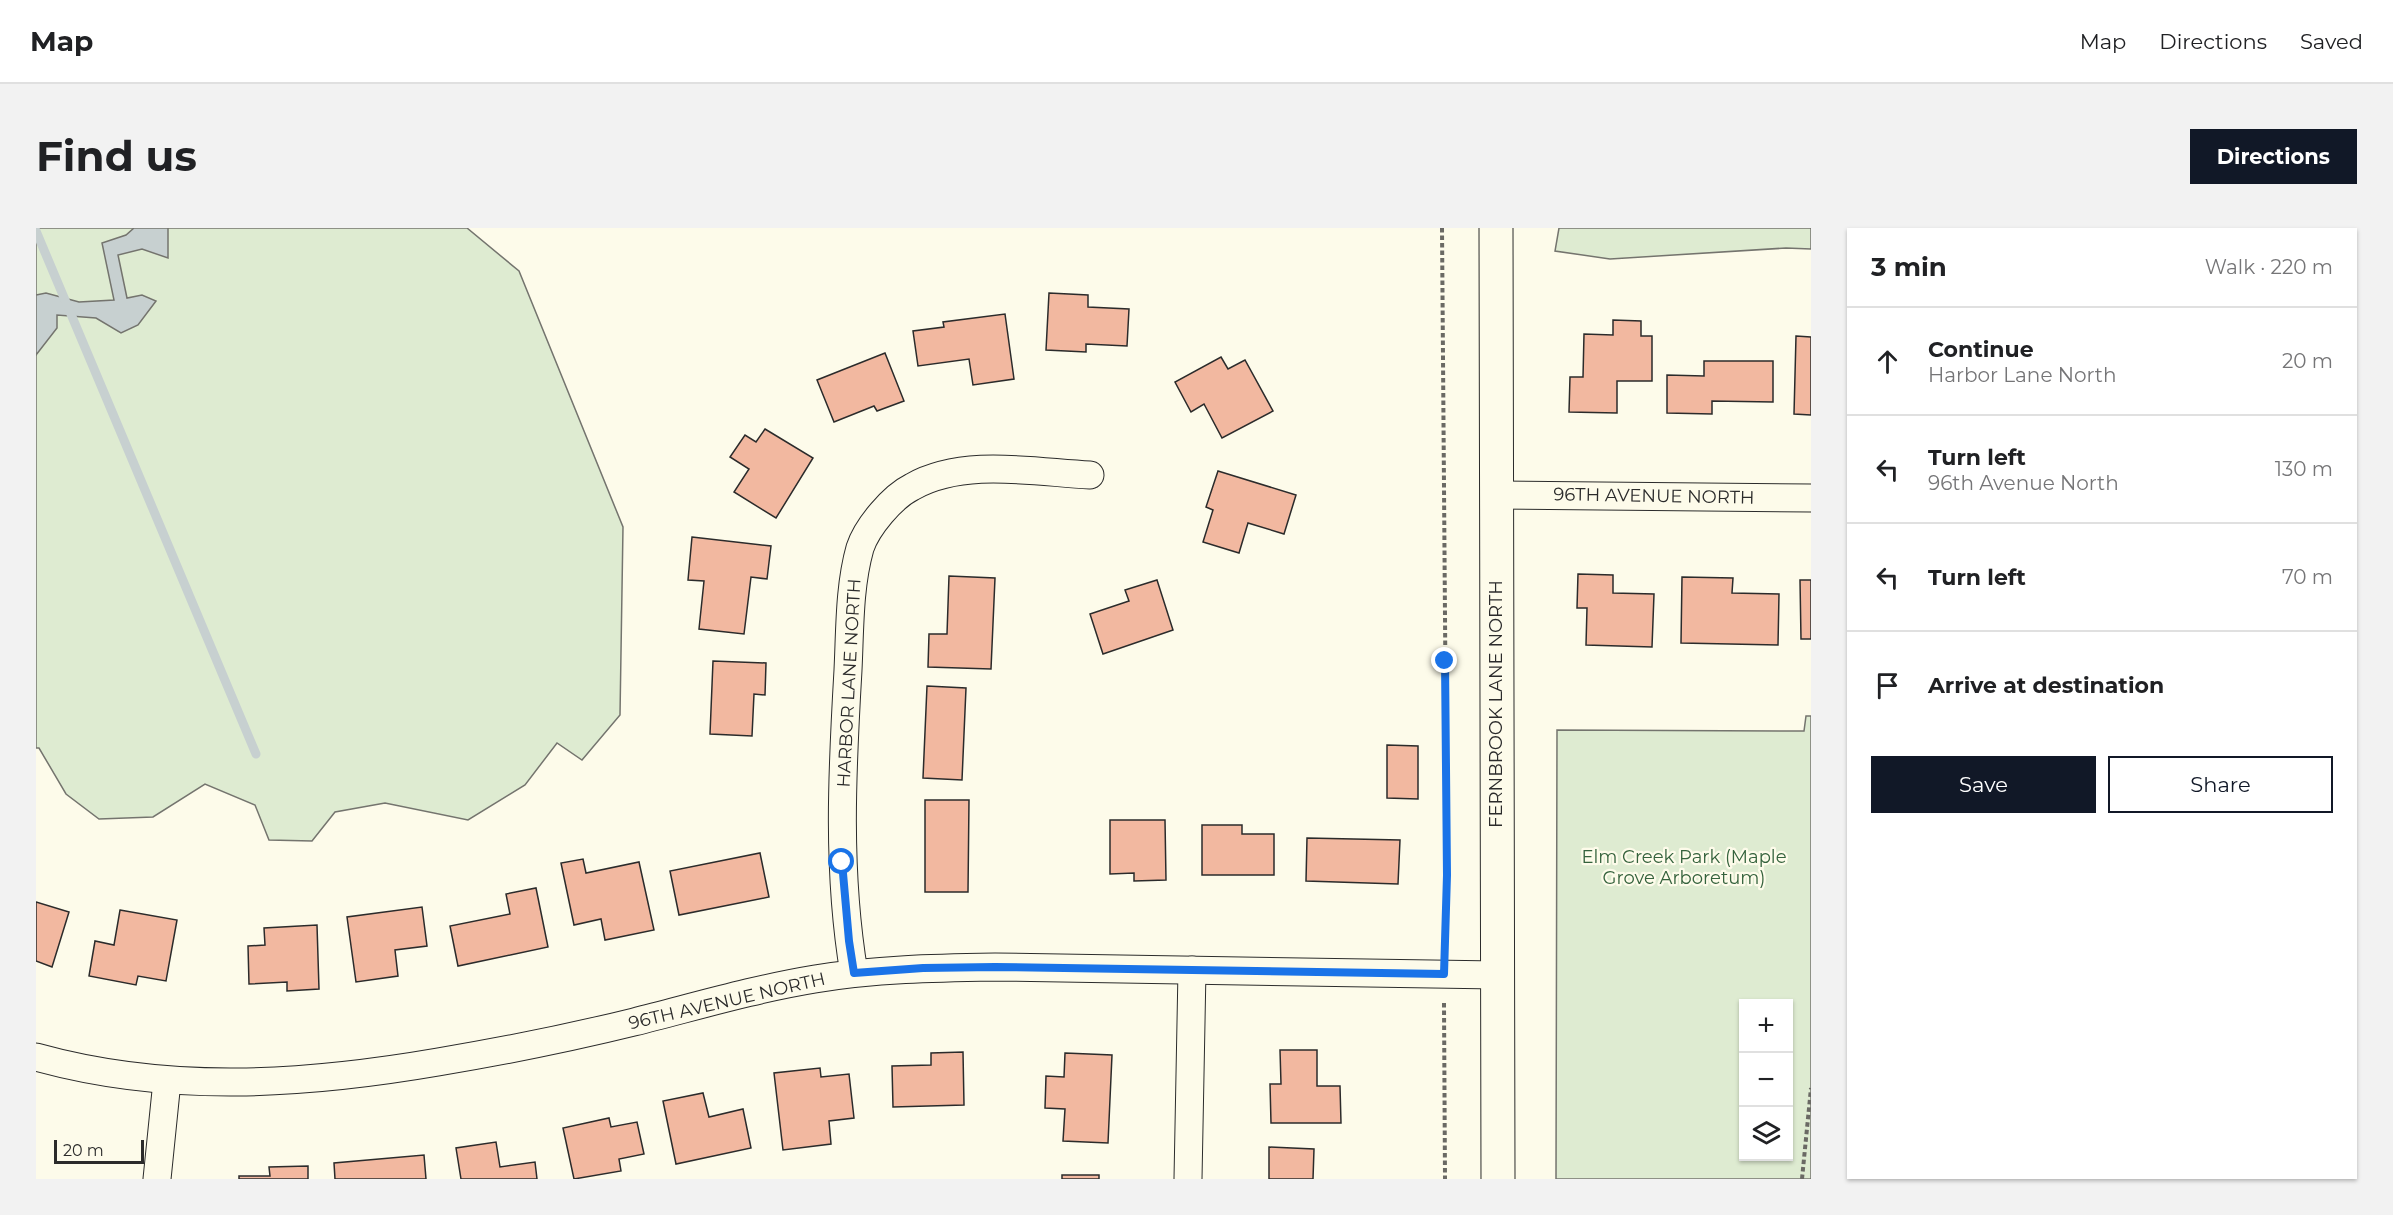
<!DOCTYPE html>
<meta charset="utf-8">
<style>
:root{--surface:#fff;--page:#f2f2f2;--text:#202124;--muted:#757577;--line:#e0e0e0;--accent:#111827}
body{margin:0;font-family:Montserrat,sans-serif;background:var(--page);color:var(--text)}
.controls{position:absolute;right:18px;bottom:18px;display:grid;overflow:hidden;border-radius:0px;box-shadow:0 2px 4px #0004}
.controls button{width:54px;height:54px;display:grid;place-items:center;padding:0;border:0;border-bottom:2px solid var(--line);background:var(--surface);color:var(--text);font:30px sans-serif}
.scale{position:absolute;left:18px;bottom:15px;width:90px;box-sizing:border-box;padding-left:6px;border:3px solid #2b2b2b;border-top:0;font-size:16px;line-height:21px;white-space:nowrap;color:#2b2b2b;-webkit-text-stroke:4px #fdfbea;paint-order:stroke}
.stop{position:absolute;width:18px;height:18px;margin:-14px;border:4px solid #1a73e8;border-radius:50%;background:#fff}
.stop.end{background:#1a73e8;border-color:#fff;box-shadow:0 2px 6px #0008}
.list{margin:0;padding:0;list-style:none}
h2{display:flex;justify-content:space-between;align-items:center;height:78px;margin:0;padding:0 24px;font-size:26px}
h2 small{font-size:20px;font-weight:400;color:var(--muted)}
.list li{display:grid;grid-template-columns:39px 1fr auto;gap:18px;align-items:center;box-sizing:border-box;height:108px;padding:0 24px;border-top:2px solid var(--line)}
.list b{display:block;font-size:22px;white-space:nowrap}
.list p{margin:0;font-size:20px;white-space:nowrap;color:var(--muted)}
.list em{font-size:20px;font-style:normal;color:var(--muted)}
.actions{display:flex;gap:12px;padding:18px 24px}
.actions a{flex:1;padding:14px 0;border:2px solid var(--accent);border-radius:0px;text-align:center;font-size:21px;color:var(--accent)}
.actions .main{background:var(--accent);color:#fff}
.icon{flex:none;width:33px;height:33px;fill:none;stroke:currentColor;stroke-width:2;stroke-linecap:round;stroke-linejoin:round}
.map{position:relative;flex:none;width:1775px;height:951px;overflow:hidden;border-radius:0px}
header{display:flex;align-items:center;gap:36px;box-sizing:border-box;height:84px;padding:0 30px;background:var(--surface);border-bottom:2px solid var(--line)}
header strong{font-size:28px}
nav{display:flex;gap:33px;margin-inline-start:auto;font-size:21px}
.intro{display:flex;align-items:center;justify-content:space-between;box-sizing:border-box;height:144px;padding:0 36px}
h1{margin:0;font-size:42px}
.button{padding:15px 27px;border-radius:0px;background:var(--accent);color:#fff;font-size:21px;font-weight:700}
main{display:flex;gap:36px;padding:0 36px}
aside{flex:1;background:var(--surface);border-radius:0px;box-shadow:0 2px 4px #0004}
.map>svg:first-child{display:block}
</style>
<header>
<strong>Map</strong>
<nav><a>Map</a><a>Directions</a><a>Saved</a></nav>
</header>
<div class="intro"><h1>Find us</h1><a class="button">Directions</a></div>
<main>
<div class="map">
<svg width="1775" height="951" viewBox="0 0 1775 951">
<rect width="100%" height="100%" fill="#fdfbea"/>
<g fill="#deebd1" stroke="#74746e" stroke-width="1.5" fill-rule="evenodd">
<path d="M 0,0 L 431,0 L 483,43 L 587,299 L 584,487 L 546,532 L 521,515 L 489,557 L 432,592 L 349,575 L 299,584 L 276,613 L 233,612 L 219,577 L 169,556 L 117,589 L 63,591 L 30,566 L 3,520 L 0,520 Z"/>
<path d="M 1523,0 L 1775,0 L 1775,21 L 1750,20 L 1574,31 L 1519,23 Z"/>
<path d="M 1770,488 L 1775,488 L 1775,951 L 1520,951 L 1521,502 L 1768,503 ZM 1708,776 L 1752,776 L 1752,928 L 1708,928 Z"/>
</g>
<path fill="#c7d0d0" stroke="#74746e" stroke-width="1.5" d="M 98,0 L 132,0 L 132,30 L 106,21 L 82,27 L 91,70 L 106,67 L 120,73 L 102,97 L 85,105 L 60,90 L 21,87 L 21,100 L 0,127 L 0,67 L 10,65 L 43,74 L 78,72 L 66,15 L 90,7 Z"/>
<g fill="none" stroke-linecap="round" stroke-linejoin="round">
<path stroke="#c7d0d0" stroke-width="9" d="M 0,3 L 220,526"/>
</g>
<g fill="#f2b8a0" stroke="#2b2b2b" stroke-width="1.5">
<path d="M 1013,65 L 1052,67 L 1052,79 L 1093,81 L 1091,118 L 1050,116 L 1050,124 L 1010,122 Z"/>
<path d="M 969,86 L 978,151 L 937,157 L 933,131 L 882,138 L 877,103 L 908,99 L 907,94 Z"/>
<path d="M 1577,92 L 1605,93 L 1605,108 L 1616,108 L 1616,153 L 1581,153 L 1581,185 L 1533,184 L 1534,149 L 1547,149 L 1548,106 L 1577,107 Z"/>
<path d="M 1760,108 L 1775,109 L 1775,187 L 1758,186 Z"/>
<path d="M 849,125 L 868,173 L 841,183 L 838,178 L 798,194 L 781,152 Z"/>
<path d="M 1185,129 L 1192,141 L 1209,132 L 1237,183 L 1186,210 L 1168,176 L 1155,184 L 1139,154 Z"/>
<path d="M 1668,133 L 1737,133 L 1737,174 L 1676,173 L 1676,186 L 1631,185 L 1631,147 L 1668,148 Z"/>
<path d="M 729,201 L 777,230 L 740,290 L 698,264 L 713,241 L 694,229 L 709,207 L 720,214 Z"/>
<path d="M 1182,243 L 1260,267 L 1248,306 L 1212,295 L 1203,325 L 1167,314 L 1177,282 L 1170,279 Z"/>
<path d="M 656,309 L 735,318 L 731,351 L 715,349 L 708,406 L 663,401 L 668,353 L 652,352 Z"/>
<path d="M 1542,346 L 1577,347 L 1577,365 L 1618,366 L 1616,419 L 1550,417 L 1551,380 L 1541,380 Z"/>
<path d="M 913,348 L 959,350 L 955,441 L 892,439 L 893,406 L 911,406 Z"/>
<path d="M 1646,349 L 1697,350 L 1696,365 L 1743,366 L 1742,417 L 1645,415 Z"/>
<path d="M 1121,352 L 1137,402 L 1067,426 L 1054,386 L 1093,373 L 1089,362 Z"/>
<path d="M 1764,352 L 1775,352 L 1775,411 L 1765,411 Z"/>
<path d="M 677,433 L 730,435 L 729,467 L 718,466 L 716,508 L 674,506 Z"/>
<path d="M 891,458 L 930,460 L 926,552 L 887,550 Z"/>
<path d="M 1351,517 L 1382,518 L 1382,571 L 1351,570 Z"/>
<path d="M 889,572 L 933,572 L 932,664 L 889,664 Z"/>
<path d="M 1074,592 L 1129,592 L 1130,652 L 1098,653 L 1098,645 L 1074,646 Z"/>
<path d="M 1166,597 L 1206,597 L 1206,606 L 1238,606 L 1238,647 L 1166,647 Z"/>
<path d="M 1271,610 L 1364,612 L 1362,656 L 1270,653 Z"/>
<path d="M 724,625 L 733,669 L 643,687 L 634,643 Z"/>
<path d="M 547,631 L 550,645 L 603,634 L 618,702 L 569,712 L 565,691 L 538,697 L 525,635 Z"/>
<path d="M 500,660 L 512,719 L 422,738 L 414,698 L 474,686 L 470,666 Z"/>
<path d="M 0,674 L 33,684 L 16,739 L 0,733 Z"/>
<path d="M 386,679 L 391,718 L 359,722 L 362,748 L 320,754 L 311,689 Z"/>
<path d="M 84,682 L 141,692 L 130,753 L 102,748 L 100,757 L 53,748 L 59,713 L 78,717 Z"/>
<path d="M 281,697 L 283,761 L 251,763 L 251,754 L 213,756 L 212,718 L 229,717 L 228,700 Z"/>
<path d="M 1244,822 L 1281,822 L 1281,858 L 1304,858 L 1305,895 L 1235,895 L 1234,856 L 1245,856 Z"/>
<path d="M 927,824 L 928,877 L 857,879 L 856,838 L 895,837 L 895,825 Z"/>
<path d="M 1029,825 L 1076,827 L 1072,915 L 1027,913 L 1029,881 L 1009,880 L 1010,848 L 1028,849 Z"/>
<path d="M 784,840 L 785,849 L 813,846 L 818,890 L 793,893 L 795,916 L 747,922 L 738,845 Z"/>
<path d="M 667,865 L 673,889 L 707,881 L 715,920 L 640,936 L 627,873 Z"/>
<path d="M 573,890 L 575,899 L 601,894 L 608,926 L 583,931 L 585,943 L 538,951 L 527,900 Z"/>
<path d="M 460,914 L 464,939 L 499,934 L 501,951 L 425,951 L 420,920 Z"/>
<path d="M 1233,919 L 1278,921 L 1277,951 L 1233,951 Z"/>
<path d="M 388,927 L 390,951 L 299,951 L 298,935 Z"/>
<path d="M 272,938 L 272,951 L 203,951 L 203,948 L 234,948 L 233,939 Z"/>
<rect x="1026" y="947" width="37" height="4"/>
</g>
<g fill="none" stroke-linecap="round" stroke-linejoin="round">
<g stroke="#2b2b2b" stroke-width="29">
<g id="street">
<path d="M 1460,267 L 1775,270"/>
<path d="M 818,745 C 801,644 806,544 812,442 C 814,402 813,359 824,320 C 831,299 856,269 876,259 C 927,230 997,244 1054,247"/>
<path d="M 0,829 C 133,866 268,857 402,834 C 468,823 533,810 598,794 C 658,779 718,761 779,751 C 839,741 899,740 959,739 L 1461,747"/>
<path d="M 121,951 L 131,853"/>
<path d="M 1152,951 L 1156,742"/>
</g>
</g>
<g stroke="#2b2b2b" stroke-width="35">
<path id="secondary" d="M 1460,0 L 1462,951"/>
</g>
<g stroke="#6a6964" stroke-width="4" stroke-dasharray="4.5 3" stroke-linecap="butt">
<path d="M 1406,0 L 1411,647 L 1409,719"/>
<path d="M 1408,775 L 1409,951"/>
<path d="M 1766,951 L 1775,860"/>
</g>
<use href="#street" stroke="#fdfbea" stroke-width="27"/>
<use href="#secondary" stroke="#fdfbea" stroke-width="33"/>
</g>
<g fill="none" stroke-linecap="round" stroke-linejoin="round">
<path stroke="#1a73e8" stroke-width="8" d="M 806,634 L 813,713 L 818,745 L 887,740 L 959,739 L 1408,746 L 1411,647 L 1409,433"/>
</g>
<g text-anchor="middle" stroke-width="4.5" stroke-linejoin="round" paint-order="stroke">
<g font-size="18" fill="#2b2b2b" stroke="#fdfbea">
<text transform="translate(1618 268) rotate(1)" y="6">96TH AVENUE NORTH</text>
<text transform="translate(813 455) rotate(-87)" y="6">HARBOR LANE NORTH</text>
<text transform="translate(1460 476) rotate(-90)" y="6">FERNBROOK LANE NORTH</text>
<text transform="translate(691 773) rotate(-13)" y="6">96TH AVENUE NORTH</text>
</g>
<g font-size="18" fill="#34623c" stroke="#fdfbea">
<text x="1648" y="635">Elm Creek Park (Maple<tspan x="1648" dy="21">Grove Arboretum)</tspan></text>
</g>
</g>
</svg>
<div class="controls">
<button>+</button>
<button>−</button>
<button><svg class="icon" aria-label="layers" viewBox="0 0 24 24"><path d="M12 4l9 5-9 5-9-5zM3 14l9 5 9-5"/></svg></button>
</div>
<div class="scale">20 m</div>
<div class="stop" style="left:806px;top:634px"></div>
<div class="stop end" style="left:1409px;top:433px"></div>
</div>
<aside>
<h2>3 min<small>Walk · 220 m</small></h2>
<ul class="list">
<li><svg class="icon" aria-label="ahead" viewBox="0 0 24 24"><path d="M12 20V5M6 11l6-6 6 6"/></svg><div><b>Continue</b><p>Harbor Lane North</p></div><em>20 m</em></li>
<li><svg class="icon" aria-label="left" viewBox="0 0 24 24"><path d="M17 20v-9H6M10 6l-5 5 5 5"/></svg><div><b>Turn left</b><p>96th Avenue North</p></div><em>130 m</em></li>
<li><svg class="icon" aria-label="left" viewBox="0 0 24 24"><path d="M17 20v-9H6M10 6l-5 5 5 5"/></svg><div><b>Turn left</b></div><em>70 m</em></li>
<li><svg class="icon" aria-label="arrive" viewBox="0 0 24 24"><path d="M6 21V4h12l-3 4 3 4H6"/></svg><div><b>Arrive at destination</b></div></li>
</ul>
<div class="actions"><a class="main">Save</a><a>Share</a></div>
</aside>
</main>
